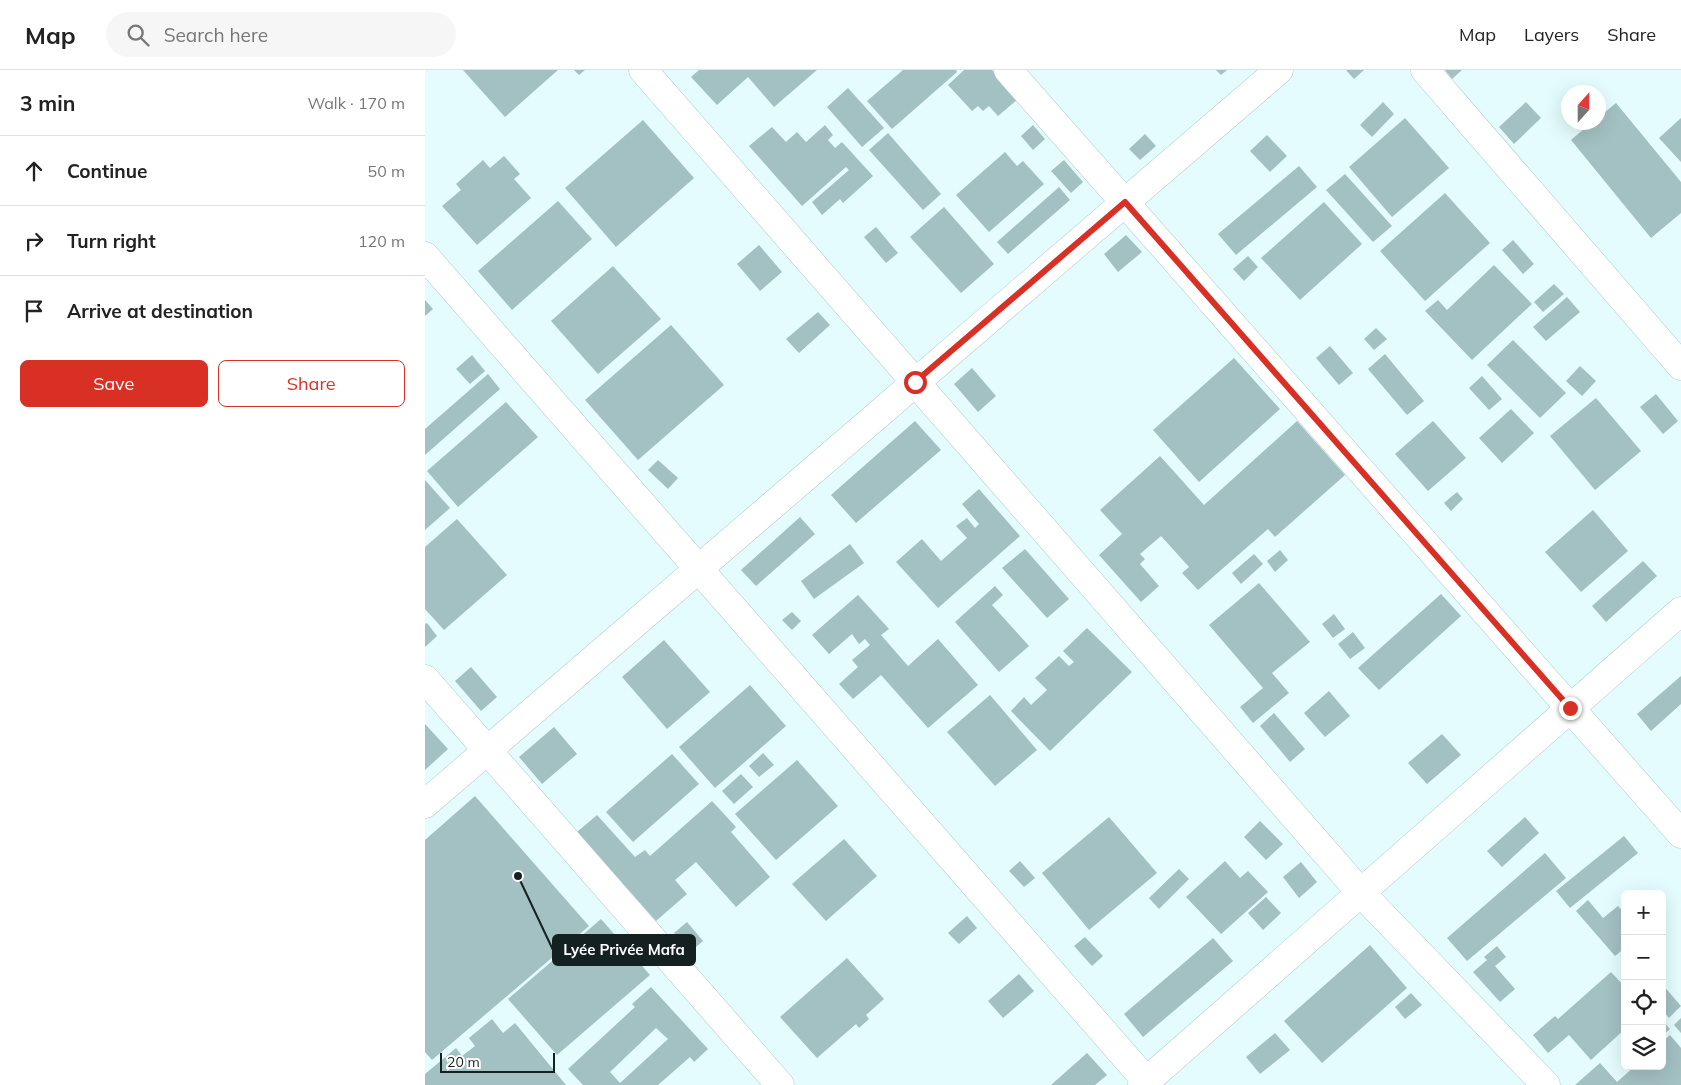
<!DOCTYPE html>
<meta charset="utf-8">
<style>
:root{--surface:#fff;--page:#f6f6f6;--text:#222;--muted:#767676;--line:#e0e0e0;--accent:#d93025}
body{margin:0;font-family:Mulish,sans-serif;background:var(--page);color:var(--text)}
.controls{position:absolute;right:15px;bottom:15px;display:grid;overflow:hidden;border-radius:8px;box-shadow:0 5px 20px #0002}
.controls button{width:45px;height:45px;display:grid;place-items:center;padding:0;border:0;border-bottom:1px solid var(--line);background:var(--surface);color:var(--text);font:25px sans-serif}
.compass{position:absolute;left:1136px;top:15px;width:45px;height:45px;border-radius:50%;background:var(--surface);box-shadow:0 5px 20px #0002;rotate:21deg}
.scale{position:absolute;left:15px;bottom:12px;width:115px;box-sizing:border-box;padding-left:5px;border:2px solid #152021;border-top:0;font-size:14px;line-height:18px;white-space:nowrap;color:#152021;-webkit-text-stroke:4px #fff;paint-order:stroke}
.stop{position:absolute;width:15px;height:15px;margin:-11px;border:4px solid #d93025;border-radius:50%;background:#fff}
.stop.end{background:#d93025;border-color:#fff;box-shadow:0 1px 5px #0008}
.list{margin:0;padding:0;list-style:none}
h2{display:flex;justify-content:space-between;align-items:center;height:65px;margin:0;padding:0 20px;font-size:21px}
h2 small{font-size:16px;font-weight:400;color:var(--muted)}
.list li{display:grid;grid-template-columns:32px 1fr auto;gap:15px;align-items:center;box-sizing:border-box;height:70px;padding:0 20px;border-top:1px solid var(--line)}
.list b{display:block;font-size:19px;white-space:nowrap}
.list em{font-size:16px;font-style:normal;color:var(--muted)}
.actions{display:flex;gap:10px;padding:15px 20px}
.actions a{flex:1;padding:11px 0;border:1px solid var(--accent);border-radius:8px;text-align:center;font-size:18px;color:var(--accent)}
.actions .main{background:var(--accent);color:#fff}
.icon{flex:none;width:28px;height:28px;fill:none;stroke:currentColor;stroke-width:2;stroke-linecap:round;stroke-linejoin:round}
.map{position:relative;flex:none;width:1256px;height:1015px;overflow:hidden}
header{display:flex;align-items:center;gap:30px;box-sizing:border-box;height:70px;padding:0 25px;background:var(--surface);border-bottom:1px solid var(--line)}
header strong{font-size:24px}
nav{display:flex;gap:28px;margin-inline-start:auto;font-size:18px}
.search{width:350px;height:45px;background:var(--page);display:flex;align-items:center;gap:12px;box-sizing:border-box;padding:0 18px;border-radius:28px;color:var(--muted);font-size:19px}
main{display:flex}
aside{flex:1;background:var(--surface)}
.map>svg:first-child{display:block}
</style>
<header>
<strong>Map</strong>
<div class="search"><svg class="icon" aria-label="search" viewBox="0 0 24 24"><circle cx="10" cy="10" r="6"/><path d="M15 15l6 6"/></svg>Search here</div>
<nav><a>Map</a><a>Layers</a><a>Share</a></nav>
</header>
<main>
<aside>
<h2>3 min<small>Walk · 170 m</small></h2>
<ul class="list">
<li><svg class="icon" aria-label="ahead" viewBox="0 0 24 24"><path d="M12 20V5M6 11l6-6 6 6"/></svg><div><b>Continue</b></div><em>50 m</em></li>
<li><svg class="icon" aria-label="right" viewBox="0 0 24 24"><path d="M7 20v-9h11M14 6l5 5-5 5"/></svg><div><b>Turn right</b></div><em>120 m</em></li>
<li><svg class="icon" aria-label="arrive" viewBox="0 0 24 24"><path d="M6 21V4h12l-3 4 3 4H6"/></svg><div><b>Arrive at destination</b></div></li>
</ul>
<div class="actions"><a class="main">Save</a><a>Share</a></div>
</aside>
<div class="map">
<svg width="1256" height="1015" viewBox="0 0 1256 1015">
<rect width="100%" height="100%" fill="#e4fcfd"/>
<g fill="#a3c0c2" fill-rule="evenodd">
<path d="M 38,0 L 133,0 L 80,47 Z"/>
<path d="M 149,0 L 160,0 L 154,5 Z"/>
<path d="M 274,0 L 392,0 L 349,37 L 323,7 L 292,35 L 266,7 Z"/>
<path d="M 478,0 L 531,0 L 532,2 L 467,59 L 442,31 Z"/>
<path d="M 539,0 L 567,0 L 593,29 L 573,46 L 564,36 L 558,41 L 553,36 L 547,41 L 523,15 Z"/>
<path d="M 791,0 L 802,0 L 796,5 Z"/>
<path d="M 921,0 L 939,0 L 929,9 Z"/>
<path d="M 1020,0 L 1037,0 L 1027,9 Z"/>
<path d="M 423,18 L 459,58 L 437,77 L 402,37 Z"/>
<path d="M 958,32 L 969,44 L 947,67 L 935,55 Z"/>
<path d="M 1101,32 L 1116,48 L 1089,74 L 1074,57 Z"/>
<path d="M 1191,33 L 1256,112 L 1256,143 L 1226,168 L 1146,70 L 1167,52 L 1174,52 L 1174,47 Z"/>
<path d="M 980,48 L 1024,98 L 967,147 L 924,97 Z"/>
<path d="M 1256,48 L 1256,92 L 1234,68 Z"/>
<path d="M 218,50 L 269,108 L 191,177 L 140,118 Z"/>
<path d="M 400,55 L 408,65 L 403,70 L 410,78 L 417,72 L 448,106 L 418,133 L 415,129 L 397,145 L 387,132 L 424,100 L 421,97 L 377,136 L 324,76 L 347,57 L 361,72 L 372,62 L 381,72 Z"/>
<path d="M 608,55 L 620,69 L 608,80 L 596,66 Z"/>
<path d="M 463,63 L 516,124 L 498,140 L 444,80 Z"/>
<path d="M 720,64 L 731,76 L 715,90 L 704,79 Z"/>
<path d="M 842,65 L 862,86 L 845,102 L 825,81 Z"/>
<path d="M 580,82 L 592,96 L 598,91 L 619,114 L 564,162 L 531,125 Z"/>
<path d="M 79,86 L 95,104 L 89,109 L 106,128 L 52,175 L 17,136 L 36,120 L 31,114 L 58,90 L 65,98 Z"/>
<path d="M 639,90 L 658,112 L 646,123 L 626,101 Z"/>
<path d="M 874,96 L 892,117 L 811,185 L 793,164 Z"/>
<path d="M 920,104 L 967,156 L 948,172 L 901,120 Z"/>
<path d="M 634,117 L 645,130 L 583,184 L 572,172 Z"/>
<path d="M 1020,123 L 1065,173 L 1000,231 L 955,181 Z"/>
<path d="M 133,131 L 167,169 L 87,240 L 53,201 Z"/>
<path d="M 899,132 L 937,174 L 875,230 L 836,188 Z"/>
<path d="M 519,137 L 569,194 L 536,223 L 485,167 Z"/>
<path d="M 451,157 L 473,183 L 461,193 L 439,167 Z"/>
<path d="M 701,165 L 717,182 L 693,202 L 679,184 Z"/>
<path d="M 1088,170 L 1109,194 L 1098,204 L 1077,180 Z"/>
<path d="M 334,175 L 357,202 L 335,221 L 312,194 Z"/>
<path d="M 823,186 L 833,197 L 819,211 L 808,199 Z"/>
<path d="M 1069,195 L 1107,234 L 1047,290 L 1000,241 L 1013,230 L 1022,240 Z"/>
<path d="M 188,196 L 236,249 L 173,304 L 126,251 Z"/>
<path d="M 1129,214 L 1139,224 L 1118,242 L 1109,232 Z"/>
<path d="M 1142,227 L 1155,242 L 1121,271 L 1108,257 Z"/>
<path d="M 0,230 L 8,239 L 0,246 Z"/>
<path d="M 393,242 L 405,255 L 374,283 L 361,269 Z"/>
<path d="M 246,255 L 299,315 L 213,390 L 160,330 Z"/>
<path d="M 951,258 L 962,269 L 949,280 L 939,269 Z"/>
<path d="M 1088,270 L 1141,323 L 1115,348 L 1062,295 Z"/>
<path d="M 905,276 L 928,303 L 914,315 L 891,288 Z"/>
<path d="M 960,284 L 999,331 L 982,345 L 943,299 Z"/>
<path d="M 47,285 L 60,301 L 45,314 L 31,299 Z"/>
<path d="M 809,288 L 855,339 L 774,412 L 728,360 Z"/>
<path d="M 1155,296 L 1171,311 L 1157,326 L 1141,311 Z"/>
<path d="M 547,298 L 571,326 L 553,342 L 529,314 Z"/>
<path d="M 63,304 L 75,319 L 0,385 L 0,359 Z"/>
<path d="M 1057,306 L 1077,329 L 1064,340 L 1044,318 Z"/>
<path d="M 1231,324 L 1253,351 L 1238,364 L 1215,337 Z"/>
<path d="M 1171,328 L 1216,381 L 1170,420 L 1125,366 Z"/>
<path d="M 81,332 L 113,367 L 33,437 L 2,401 Z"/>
<path d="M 1086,339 L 1109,363 L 1077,393 L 1054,368 Z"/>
<path d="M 490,351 L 516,380 L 431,453 L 406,425 Z"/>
<path d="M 872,351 L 920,405 L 850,467 L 843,459 L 773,520 L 757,503 L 764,497 L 736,466 L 715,484 L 720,489 L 715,494 L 734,516 L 716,532 L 674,485 L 697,464 L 675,440 L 735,386 L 779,435 Z"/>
<path d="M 1008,351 L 1041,388 L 1003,421 L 970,384 Z"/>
<path d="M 233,390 L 253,408 L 243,419 L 223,400 Z"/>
<path d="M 0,410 L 25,438 L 0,460 Z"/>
<path d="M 554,419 L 595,466 L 513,538 L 471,492 L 497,469 L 516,491 L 542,468 L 531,456 L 542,448 L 550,458 L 554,454 L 537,434 Z"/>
<path d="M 1032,422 L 1038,429 L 1026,441 L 1019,433 Z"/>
<path d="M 1168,440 L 1203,481 L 1156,522 L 1120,482 Z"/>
<path d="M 375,447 L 390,464 L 331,516 L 316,500 Z"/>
<path d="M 32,449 L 82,505 L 19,560 L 0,539 L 0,477 Z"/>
<path d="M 425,474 L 439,493 L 389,529 L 376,511 Z"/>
<path d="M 600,479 L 644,529 L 622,548 L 577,498 Z"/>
<path d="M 855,480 L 863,490 L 850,502 L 842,491 Z"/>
<path d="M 829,484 L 838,494 L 816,514 L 807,503 Z"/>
<path d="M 1218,491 L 1232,506 L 1181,552 L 1167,536 Z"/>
<path d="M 834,513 L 885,572 L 847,603 L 864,623 L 828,653 L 815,637 L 838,618 L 784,555 Z"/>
<path d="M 570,516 L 578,525 L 567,535 L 604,576 L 574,602 L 530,552 Z"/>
<path d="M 1016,524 L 1036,546 L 954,620 L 933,598 Z"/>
<path d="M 433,525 L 464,559 L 456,565 L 483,596 L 513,569 L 553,615 L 503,658 L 456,605 L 428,629 L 414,614 L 433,597 L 427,590 L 445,575 L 440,569 L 434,574 L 427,564 L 404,584 L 387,565 Z"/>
<path d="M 367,542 L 376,551 L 367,560 L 357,550 Z"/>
<path d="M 909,544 L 920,559 L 908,568 L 897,554 Z"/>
<path d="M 2,553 L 12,566 L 0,577 L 0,554 Z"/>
<path d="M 662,558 L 707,602 L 625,681 L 586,641 L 599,627 L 606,635 L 622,620 L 610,608 L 634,586 L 644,596 L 649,592 L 638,581 Z"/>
<path d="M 928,562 L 940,578 L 925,589 L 913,574 Z"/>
<path d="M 239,570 L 285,622 L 242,659 L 197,607 Z"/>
<path d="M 46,597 L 72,627 L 56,641 L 30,611 Z"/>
<path d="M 1256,606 L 1256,634 L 1226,661 L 1212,644 Z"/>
<path d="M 325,615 L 361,656 L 290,718 L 254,677 Z"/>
<path d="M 904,621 L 925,646 L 900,667 L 879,643 Z"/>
<path d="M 565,625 L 612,680 L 570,716 L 522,662 Z"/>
<path d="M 849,643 L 880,679 L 865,692 L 835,656 Z"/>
<path d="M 0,654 L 23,679 L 0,700 Z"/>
<path d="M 129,657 L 152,684 L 117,714 L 94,687 Z"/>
<path d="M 1017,664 L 1036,685 L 1002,714 L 983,693 Z"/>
<path d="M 338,683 L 349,695 L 334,707 L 324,696 Z"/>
<path d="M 247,684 L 274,714 L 208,772 L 181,742 Z"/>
<path d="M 372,690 L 413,736 L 351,790 L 310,744 Z"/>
<path d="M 316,704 L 328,717 L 309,734 L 297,721 Z"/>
<path d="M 50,726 L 164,856 L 7,990 L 0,982 L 0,770 Z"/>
<path d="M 287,731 L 311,757 L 306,762 L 345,807 L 311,837 L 271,792 L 250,810 L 262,824 L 231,851 L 152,762 L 172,745 L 210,787 L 220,780 L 225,786 Z"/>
<path d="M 684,747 L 732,803 L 664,860 L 617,803 Z"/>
<path d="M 1100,747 L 1114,763 L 1077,797 L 1062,781 Z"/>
<path d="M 835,751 L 858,774 L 841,790 L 819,767 Z"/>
<path d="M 1199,766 L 1213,783 L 1145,838 L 1131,821 Z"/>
<path d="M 419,769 L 452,806 L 401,851 L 367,814 Z"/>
<path d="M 1120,783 L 1141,808 L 1042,891 L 1022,868 Z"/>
<path d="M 595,791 L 610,808 L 599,817 L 584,801 Z"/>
<path d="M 800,791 L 815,808 L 823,801 L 843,822 L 796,864 L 761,827 Z"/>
<path d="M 876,792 L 892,812 L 874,828 L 858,807 Z"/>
<path d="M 754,799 L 764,809 L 734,839 L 724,828 Z"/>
<path d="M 841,827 L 856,843 L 838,860 L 823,843 Z"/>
<path d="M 1163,830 L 1178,848 L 1193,836 L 1200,844 L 1200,878 L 1190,886 L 1151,841 Z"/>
<path d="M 542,846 L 552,858 L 534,874 L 523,863 Z"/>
<path d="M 176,849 L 225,905 L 132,985 L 83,929 Z"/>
<path d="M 262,852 L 278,871 L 265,882 L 249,863 Z"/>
<path d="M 660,867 L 678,886 L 667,896 L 649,876 Z"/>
<path d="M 788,868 L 808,891 L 718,967 L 699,944 Z"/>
<path d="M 945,875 L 982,918 L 897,993 L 859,951 Z"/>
<path d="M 1072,876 L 1081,887 L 1070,896 L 1090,919 L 1075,932 L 1048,902 L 1062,890 L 1059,887 Z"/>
<path d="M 422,888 L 459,929 L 441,945 L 444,949 L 434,958 L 431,954 L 392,988 L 355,947 Z"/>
<path d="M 1186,902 L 1200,917 L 1200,959 L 1166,990 L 1144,965 L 1123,983 L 1108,965 L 1130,946 L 1133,949 Z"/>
<path d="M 594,904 L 609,921 L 578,948 L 563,931 Z"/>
<path d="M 1237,914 L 1256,936 L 1244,948 L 1237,940 Z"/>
<path d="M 226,917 L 283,979 L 269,992 L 265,987 L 233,1015 L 158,1015 L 143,999 L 210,937 L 207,934 ZM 231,958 L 243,969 L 195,1013 L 185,1002 Z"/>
<path d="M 986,923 L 997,935 L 980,949 L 970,937 Z"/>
<path d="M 1256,948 L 1256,963 L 1249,955 Z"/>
<path d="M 67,949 L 78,963 L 90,953 L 141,1015 L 0,1015 L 0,1004 L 31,978 L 37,986 L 50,976 L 44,968 Z"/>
<path d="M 1237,950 L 1245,959 L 1237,966 Z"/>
<path d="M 850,963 L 865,980 L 835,1004 L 821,987 Z"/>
<path d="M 1245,965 L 1256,978 L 1256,1015 L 1150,1015 L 1175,993 L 1192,1012 L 1210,996 L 1237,996 L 1237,972 Z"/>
<path d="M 662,983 L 682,1005 L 670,1015 L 626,1015 Z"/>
</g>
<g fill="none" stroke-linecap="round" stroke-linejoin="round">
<g stroke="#aecbcd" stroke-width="29">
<g id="minor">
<path d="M 218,0 L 936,823 L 1121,1015"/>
<path d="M 583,0 L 1256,764"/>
<path d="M 1000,0 L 1256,296"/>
<path d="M 0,186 L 725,1015"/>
<path d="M 0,609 L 355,1015"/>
<path d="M 0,734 L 854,0"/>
<path d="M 717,1015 L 1256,541"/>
</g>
</g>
<use href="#minor" stroke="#fff" stroke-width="28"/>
</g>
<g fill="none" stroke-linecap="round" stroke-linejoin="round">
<path stroke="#d93025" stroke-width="6" d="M 490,312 L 700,132 L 1145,638"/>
</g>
<path fill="none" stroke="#152021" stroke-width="2" d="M93 806L128 880"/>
<circle fill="#152021" stroke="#fff" stroke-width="2" cx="93" cy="806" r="5"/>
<rect fill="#152021" stroke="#152021" stroke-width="2" x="128" y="865" width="142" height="30" rx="5"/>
<g font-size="15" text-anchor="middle" font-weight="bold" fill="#fff">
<text x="199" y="885">Lyée Privée Mafa</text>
</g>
</svg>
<div class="controls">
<button>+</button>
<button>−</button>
<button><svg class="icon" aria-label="locate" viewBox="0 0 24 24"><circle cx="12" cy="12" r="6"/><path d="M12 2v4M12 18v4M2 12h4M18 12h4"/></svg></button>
<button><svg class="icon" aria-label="layers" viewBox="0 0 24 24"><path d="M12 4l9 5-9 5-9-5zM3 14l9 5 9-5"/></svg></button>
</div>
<svg class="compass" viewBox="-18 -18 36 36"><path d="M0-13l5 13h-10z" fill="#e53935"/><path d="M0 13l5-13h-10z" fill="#767676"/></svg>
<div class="scale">20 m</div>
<div class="stop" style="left:490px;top:312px"></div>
<div class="stop end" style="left:1145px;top:638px"></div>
</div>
</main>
